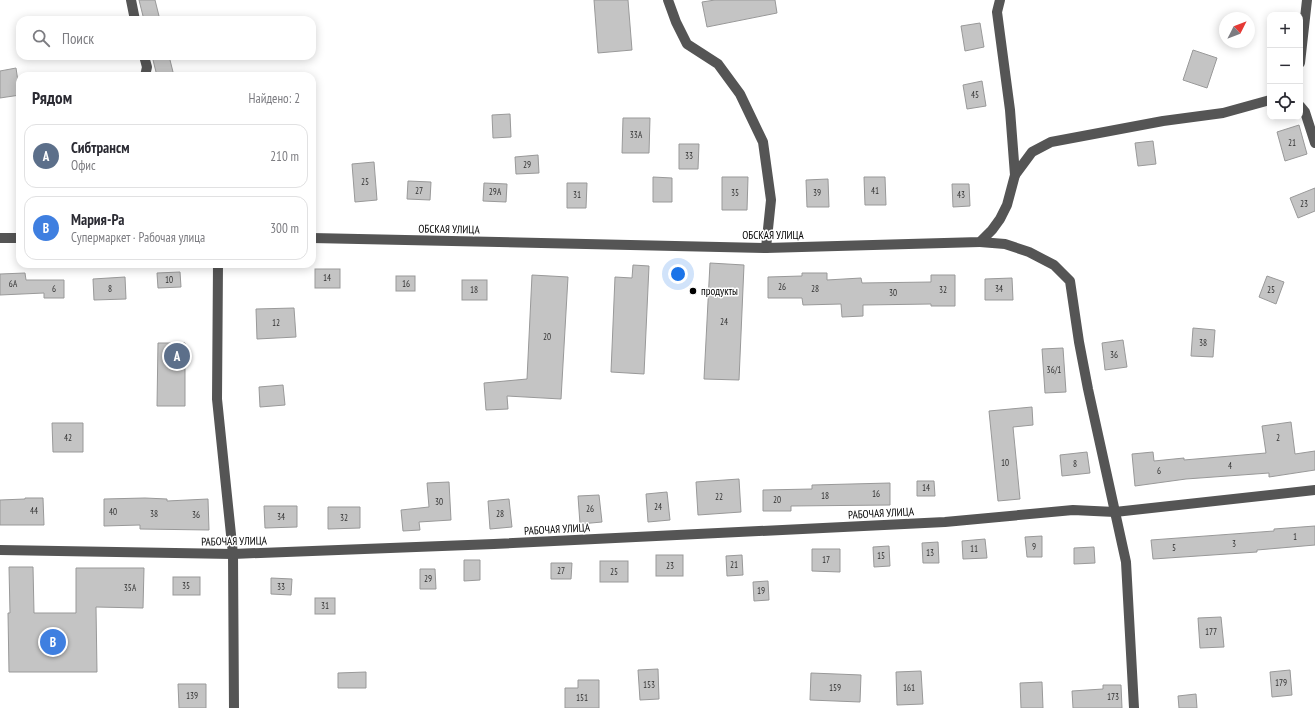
<!DOCTYPE html>
<html lang="ru">
<meta charset="utf-8">
<style>
:root{--surface:#fff;--page:#f7f7f7;--text:#2b2b33;--muted:#7c7c81;--line:#e1e1e2;--accent:#000}
body{margin:0;font-family:"PT Sans Narrow",sans-serif;background:var(--page);color:var(--text)}
.controls{position:absolute;right:12px;top:12px;display:grid;overflow:hidden;border-radius:8px;box-shadow:0 2px 10px #0003}
.controls button{width:36px;height:36px;display:grid;place-items:center;padding:0;border:0;border-bottom:1px solid var(--line);background:var(--surface);color:var(--text);font:20px sans-serif}
.compass{position:absolute;left:1219px;top:12px;width:36px;height:36px;border-radius:50%;background:var(--surface);box-shadow:0 2px 10px #0003;rotate:48deg}
.you{position:absolute;left:678px;top:274px;width:14px;height:14px;margin:-10px;border:3px solid #fff;border-radius:50%;background:#1a73e8;box-shadow:0 0 0 6px #1a73e833}
.badge{display:grid;place-items:center;width:26px;height:26px;border-radius:50%;background:var(--accent);color:#fff;font-size:13px;font-weight:700}
.pin{position:absolute;translate:-50% -50%;border:2px solid #fff;box-shadow:0 1px 4px #0006}
.list{margin:0;padding:0;list-style:none}
h2{display:flex;justify-content:space-between;align-items:center;height:52px;margin:0;padding:0 16px;font-size:17px}
h2 small{font-size:13px;font-weight:400;color:var(--muted)}
.list li{display:grid;grid-template-columns:26px 1fr auto;gap:12px;align-items:center;box-sizing:border-box;height:64px;margin:0 8px 8px;padding:0 8px;border:1px solid var(--line);border-radius:12px}
.list b{display:block;font-size:15px;white-space:nowrap}
.list p{margin:0;font-size:13px;white-space:nowrap;color:var(--muted)}
.list em{font-size:13px;font-style:normal;color:var(--muted)}
.icon{flex:none;width:22px;height:22px;fill:none;stroke:currentColor;stroke-width:2;stroke-linecap:round;stroke-linejoin:round}
.map{position:relative;flex:none;width:1315px;height:708px;overflow:hidden}
.search{position:absolute;background:var(--surface);box-shadow:0 2px 10px #0003;left:16px;top:16px;width:300px;height:44px;display:flex;align-items:center;gap:10px;box-sizing:border-box;padding:0 14px;border-radius:12px;color:var(--muted);font-size:15px}
.panel{position:absolute;background:var(--surface);box-shadow:0 2px 10px #0003;left:16px;top:72px;width:300px;height:196px;border-radius:12px}
.map>svg:first-child{display:block}
</style>
<div class="map">
<svg width="1315" height="708" viewBox="0 0 1315 708">
<rect width="100%" height="100%" fill="#fff"/>
<g fill="#c4c4c4" stroke="#999">
<path d="M 139,0 L 155,0 L 160,20 L 144,20 Z"/>
<path d="M 594,0 L 628,0 L 632,50 L 598,53 Z"/>
<path d="M 715,0 L 775,0 L 777,13 L 707,27 L 702,2 Z"/>
<path d="M 980,23 L 984,47 L 965,51 L 961,26 Z"/>
<path d="M 1193,50 L 1217,58 L 1207,88 L 1183,80 Z"/>
<path d="M 152,56 L 169,56 L 174,76 L 157,76 Z"/>
<path d="M 16,68 L 20,95 L 0,98 L 0,71 Z"/>
<path d="M 982,81 L 986,106 L 967,109 L 963,85 Z"/>
<path d="M 510,114 L 511,137 L 493,138 L 492,115 Z"/>
<path d="M 623,118 L 650,118 L 649,153 L 622,153 Z"/>
<path d="M 1299,125 L 1307,154 L 1285,161 L 1277,132 Z"/>
<path d="M 1153,141 L 1156,164 L 1138,166 L 1135,143 Z"/>
<path d="M 679,144 L 699,144 L 698,169 L 679,169 Z"/>
<path d="M 538,155 L 539,173 L 516,174 L 515,157 Z"/>
<path d="M 374,162 L 377,200 L 355,202 L 352,164 Z"/>
<path d="M 653,177 L 672,178 L 672,202 L 653,202 Z"/>
<path d="M 722,177 L 748,177 L 747,210 L 722,210 Z"/>
<path d="M 864,177 L 885,177 L 886,205 L 865,205 Z"/>
<path d="M 828,179 L 829,207 L 807,207 L 806,180 Z"/>
<path d="M 408,181 L 431,182 L 430,200 L 407,199 Z"/>
<path d="M 484,183 L 507,184 L 506,202 L 483,201 Z"/>
<path d="M 567,183 L 587,183 L 586,208 L 567,208 Z"/>
<path d="M 952,184 L 969,184 L 970,206 L 953,207 Z"/>
<path d="M 1315,188 L 1315,211 L 1298,218 L 1290,198 Z"/>
<path d="M 710,263 L 744,265 L 739,380 L 704,379 Z"/>
<path d="M 633,265 L 649,266 L 644,374 L 611,372 L 615,277 L 632,278 Z"/>
<rect x="315" y="269" width="25" height="19"/>
<path d="M 180,272 L 181,287 L 158,288 L 157,273 Z"/>
<path d="M 25,273 L 26,280 L 64,280 L 64,298 L 44,298 L 44,293 L 0,295 L 0,274 Z"/>
<path d="M 802,273 L 827,273 L 827,280 L 861,278 L 862,283 L 931,282 L 931,275 L 955,275 L 955,306 L 931,306 L 931,304 L 863,305 L 863,316 L 842,317 L 841,304 L 803,305 L 802,298 L 768,298 L 768,277 L 802,276 Z"/>
<path d="M 532,275 L 568,277 L 561,399 L 507,396 L 508,409 L 486,410 L 484,383 L 527,379 Z"/>
<rect x="396" y="276" width="19" height="15"/>
<path d="M 1267,276 L 1284,282 L 1276,304 L 1259,297 Z"/>
<path d="M 125,277 L 126,299 L 94,300 L 93,279 Z"/>
<path d="M 1012,278 L 1013,300 L 985,300 L 985,279 Z"/>
<rect x="462" y="280" width="25" height="20"/>
<path d="M 294,308 L 296,337 L 257,339 L 256,309 Z"/>
<path d="M 1193,328 L 1215,330 L 1213,357 L 1191,356 Z"/>
<path d="M 1123,340 L 1127,367 L 1105,370 L 1102,343 Z"/>
<path d="M 158,343 L 185,343 L 185,406 L 157,406 Z"/>
<path d="M 1063,348 L 1066,392 L 1045,393 L 1042,349 Z"/>
<path d="M 283,385 L 285,405 L 260,407 L 259,387 Z"/>
<path d="M 1032,407 L 1033,425 L 1013,427 L 1020,499 L 998,501 L 989,411 Z"/>
<path d="M 1291,422 L 1295,454 L 1315,451 L 1315,470 L 1269,477 L 1269,473 L 1186,479 L 1135,486 L 1132,454 L 1153,452 L 1154,461 L 1184,458 L 1184,460 L 1266,453 L 1262,426 Z"/>
<path d="M 52,423 L 83,423 L 83,452 L 53,452 Z"/>
<path d="M 1087,452 L 1090,473 L 1062,476 L 1060,455 Z"/>
<path d="M 739,479 L 741,512 L 698,515 L 696,482 Z"/>
<path d="M 917,481 L 934,481 L 935,496 L 917,496 Z"/>
<path d="M 449,482 L 451,520 L 419,522 L 420,530 L 403,531 L 401,510 L 429,507 L 427,483 Z"/>
<path d="M 890,483 L 890,505 L 791,506 L 791,511 L 763,511 L 763,490 L 812,489 L 812,485 Z"/>
<path d="M 667,492 L 670,520 L 648,522 L 646,494 Z"/>
<path d="M 599,495 L 602,522 L 580,524 L 578,496 Z"/>
<path d="M 25,498 L 43,498 L 44,525 L 0,525 L 0,500 L 25,499 Z"/>
<path d="M 145,498 L 167,499 L 167,501 L 208,499 L 209,530 L 140,529 L 140,525 L 104,526 L 104,499 Z"/>
<path d="M 509,499 L 512,527 L 490,529 L 488,501 Z"/>
<path d="M 264,506 L 297,506 L 297,527 L 265,528 Z"/>
<path d="M 328,507 L 360,507 L 360,528 L 328,529 Z"/>
<path d="M 1315,526 L 1315,545 L 1257,550 L 1257,552 L 1153,559 L 1151,540 L 1274,531 L 1274,529 Z"/>
<path d="M 1042,536 L 1042,557 L 1027,557 L 1025,537 Z"/>
<path d="M 985,539 L 987,558 L 963,559 L 962,541 Z"/>
<path d="M 938,542 L 939,563 L 923,563 L 922,543 Z"/>
<path d="M 889,546 L 890,566 L 874,567 L 873,547 Z"/>
<path d="M 1094,547 L 1095,563 L 1074,564 L 1074,548 Z"/>
<path d="M 812,549 L 840,549 L 840,572 L 812,571 Z"/>
<rect x="656" y="555" width="27" height="21"/>
<path d="M 742,555 L 743,575 L 727,576 L 726,556 Z"/>
<path d="M 464,560 L 480,560 L 480,580 L 464,581 Z"/>
<rect x="600" y="561" width="28" height="21"/>
<path d="M 551,563 L 572,563 L 571,579 L 551,579 Z"/>
<path d="M 9,567 L 33,567 L 34,613 L 76,613 L 76,568 L 144,568 L 143,608 L 96,607 L 97,672 L 9,672 L 8,613 L 10,613 Z"/>
<path d="M 420,569 L 435,569 L 436,589 L 420,589 Z"/>
<rect x="173" y="577" width="27" height="18"/>
<path d="M 271,578 L 292,579 L 291,595 L 271,594 Z"/>
<path d="M 768,581 L 769,600 L 754,601 L 753,582 Z"/>
<rect x="315" y="598" width="20" height="16"/>
<path d="M 1221,617 L 1224,647 L 1200,648 L 1198,618 Z"/>
<path d="M 658,669 L 659,699 L 640,700 L 638,670 Z"/>
<path d="M 1290,670 L 1292,695 L 1272,697 L 1270,672 Z"/>
<path d="M 921,671 L 923,704 L 897,705 L 896,672 Z"/>
<path d="M 366,672 L 366,688 L 338,688 L 338,673 Z"/>
<path d="M 811,673 L 861,675 L 860,702 L 810,700 Z"/>
<path d="M 578,680 L 599,680 L 599,708 L 565,708 L 565,688 L 578,688 Z"/>
<path d="M 1042,682 L 1043,708 L 1021,708 L 1020,683 Z"/>
<path d="M 178,684 L 206,684 L 206,708 L 179,708 Z"/>
<path d="M 1103,685 L 1121,685 L 1122,708 L 1073,708 L 1072,691 L 1103,689 Z"/>
<path d="M 1196,694 L 1197,708 L 1179,708 L 1178,696 Z"/>
</g>
<g fill="none" stroke-linecap="round" stroke-linejoin="round">
<g stroke="#555" stroke-width="10">
<path d="M 131,0 L 135,20"/>
<path d="M 668,0 L 676,22 L 687,44 L 718,64 L 740,94 L 763,142 L 771,200 L 766,248"/>
<path d="M 144,56 L 147,67 L 145,76"/>
<path d="M 1300,63 L 1307,0"/>
<path d="M 1300,106 L 1305,112 L 1315,143"/>
<path d="M 1015,175 L 1032,152 L 1051,142 L 1163,121 L 1223,113 L 1270,100"/>
<path d="M 0,238 L 20,238"/>
<path d="M 312,238 L 766,248 L 980,242 L 992,230 L 1000,219 L 1007,205 L 1015,175 L 1010,110 L 997,12 L 1000,0"/>
<path d="M 980,242 L 1005,244 L 1029,252 L 1054,265 L 1070,281 L 1079,342 L 1088,389 L 1126,562 L 1134,708"/>
<path d="M 218,264 L 217,399 L 233,554 L 234,708"/>
<path d="M 0,550 L 233,554 L 494,544 L 945,522 L 1073,510 L 1115,512 L 1315,490"/>
</g>
</g>
<circle fill="#000" stroke="#fff" stroke-width="1.5" cx="693" cy="291" r="4"/>
<g text-anchor="middle" stroke-width="3" stroke-linejoin="round" paint-order="stroke">
<g font-size="9" fill="#313131">
<text x="975" y="98">45</text>
<text x="636" y="138">33А</text>
<text x="1292" y="146">21</text>
<text x="689" y="159">33</text>
<text x="527" y="168">29</text>
<text x="365" y="185">25</text>
<text x="419" y="194">27</text>
<text x="875" y="194">41</text>
<text x="495" y="195">29А</text>
<text x="735" y="196">35</text>
<text x="817" y="196">39</text>
<text x="577" y="198">31</text>
<text x="961" y="198">43</text>
<text x="1304" y="207">23</text>
<text x="327" y="281">14</text>
<text x="169" y="283">10</text>
<text x="13" y="287">6А</text>
<text x="406" y="287">16</text>
<text x="782" y="290">26</text>
<text x="54" y="292">6</text>
<text x="110" y="292">8</text>
<text x="815" y="292">28</text>
<text x="999" y="292">34</text>
<text x="474" y="293">18</text>
<text x="943" y="293">32</text>
<text x="1271" y="293">25</text>
<text x="893" y="296">30</text>
<text x="724" y="325">24</text>
<text x="276" y="326">12</text>
<text x="547" y="340">20</text>
<text x="1203" y="346">38</text>
<text x="1114" y="358">36</text>
<text x="1054" y="373">36/1</text>
<text x="68" y="441">42</text>
<text x="1278" y="441">2</text>
<text x="1005" y="466">10</text>
<text x="1075" y="467">8</text>
<text x="1230" y="469">4</text>
<text x="1159" y="474">6</text>
<text x="926" y="491">14</text>
<text x="876" y="497">16</text>
<text x="825" y="499">18</text>
<text x="719" y="500">22</text>
<text x="777" y="503">20</text>
<text x="439" y="505">30</text>
<text x="658" y="510">24</text>
<text x="590" y="512">26</text>
<text x="34" y="514">44</text>
<text x="113" y="515">40</text>
<text x="154" y="517">38</text>
<text x="500" y="517">28</text>
<text x="196" y="518">36</text>
<text x="281" y="520">34</text>
<text x="344" y="521">32</text>
<text x="1295" y="540">1</text>
<text x="1234" y="547">3</text>
<text x="1034" y="550">9</text>
<text x="1174" y="551">5</text>
<text x="974" y="552">11</text>
<text x="930" y="556">13</text>
<text x="881" y="559">15</text>
<text x="826" y="563">17</text>
<text x="734" y="568">21</text>
<text x="670" y="569">23</text>
<text x="561" y="574">27</text>
<text x="614" y="575">25</text>
<text x="428" y="582">29</text>
<text x="186" y="589">35</text>
<text x="281" y="590">33</text>
<text x="130" y="591">35А</text>
<text x="761" y="594">19</text>
<text x="325" y="609">31</text>
<text x="1211" y="635">177</text>
<text x="1281" y="686">179</text>
<text x="649" y="688">153</text>
<text x="835" y="691">159</text>
<text x="909" y="691">161</text>
<text x="192" y="699">139</text>
<text x="1113" y="700">173</text>
<text x="582" y="701">151</text>
</g>
<g font-size="11" fill="#000" stroke="#fff">
<text transform="translate(449 229) rotate(1)" y="4">ОБСКАЯ УЛИЦА</text>
<text x="773" y="239">ОБСКАЯ УЛИЦА</text>
<text transform="translate(881 513) rotate(-3)" y="4">РАБОЧАЯ УЛИЦА</text>
<text transform="translate(557 529) rotate(-3)" y="4">РАБОЧАЯ УЛИЦА</text>
<text transform="translate(234 541) rotate(-1)" y="4">РАБОЧАЯ УЛИЦА</text>
</g>
<g font-size="11" fill="#000" stroke="#fff" text-anchor="start">
<text x="701" y="295">продукты</text>
</g>
</g>
</svg>
<div class="controls">
<button>+</button>
<button>−</button>
<button><svg class="icon" aria-label="locate" viewBox="0 0 24 24"><circle cx="12" cy="12" r="6"/><path d="M12 2v4M12 18v4M2 12h4M18 12h4"/></svg></button>
</div>
<svg class="compass" viewBox="-18 -18 36 36"><path d="M0-13l5 13h-10z" fill="#e53935"/><path d="M0 13l5-13h-10z" fill="#7c7c81"/></svg>
<div class="you"></div>
<div class="pin badge" style="left:177px;top:356px;background:#5c6f8a">A</div>
<div class="pin badge" style="left:53px;top:642px;background:#3f7fe0">B</div>
<div class="search"><svg class="icon" aria-label="search" viewBox="0 0 24 24"><circle cx="10" cy="10" r="6"/><path d="M15 15l6 6"/></svg>Поиск</div>
<section class="panel">
<h2>Рядом<small>Найдено: 2</small></h2>
<ul class="list">
<li><span class="badge" style="background:#5c6f8a">A</span><div><b>Сибтрансм</b><p>Офис</p></div><em>210 m</em></li>
<li><span class="badge" style="background:#3f7fe0">B</span><div><b>Мария-Ра</b><p>Супермаркет · Рабочая улица</p></div><em>300 m</em></li>
</ul>
</section>
</div>
